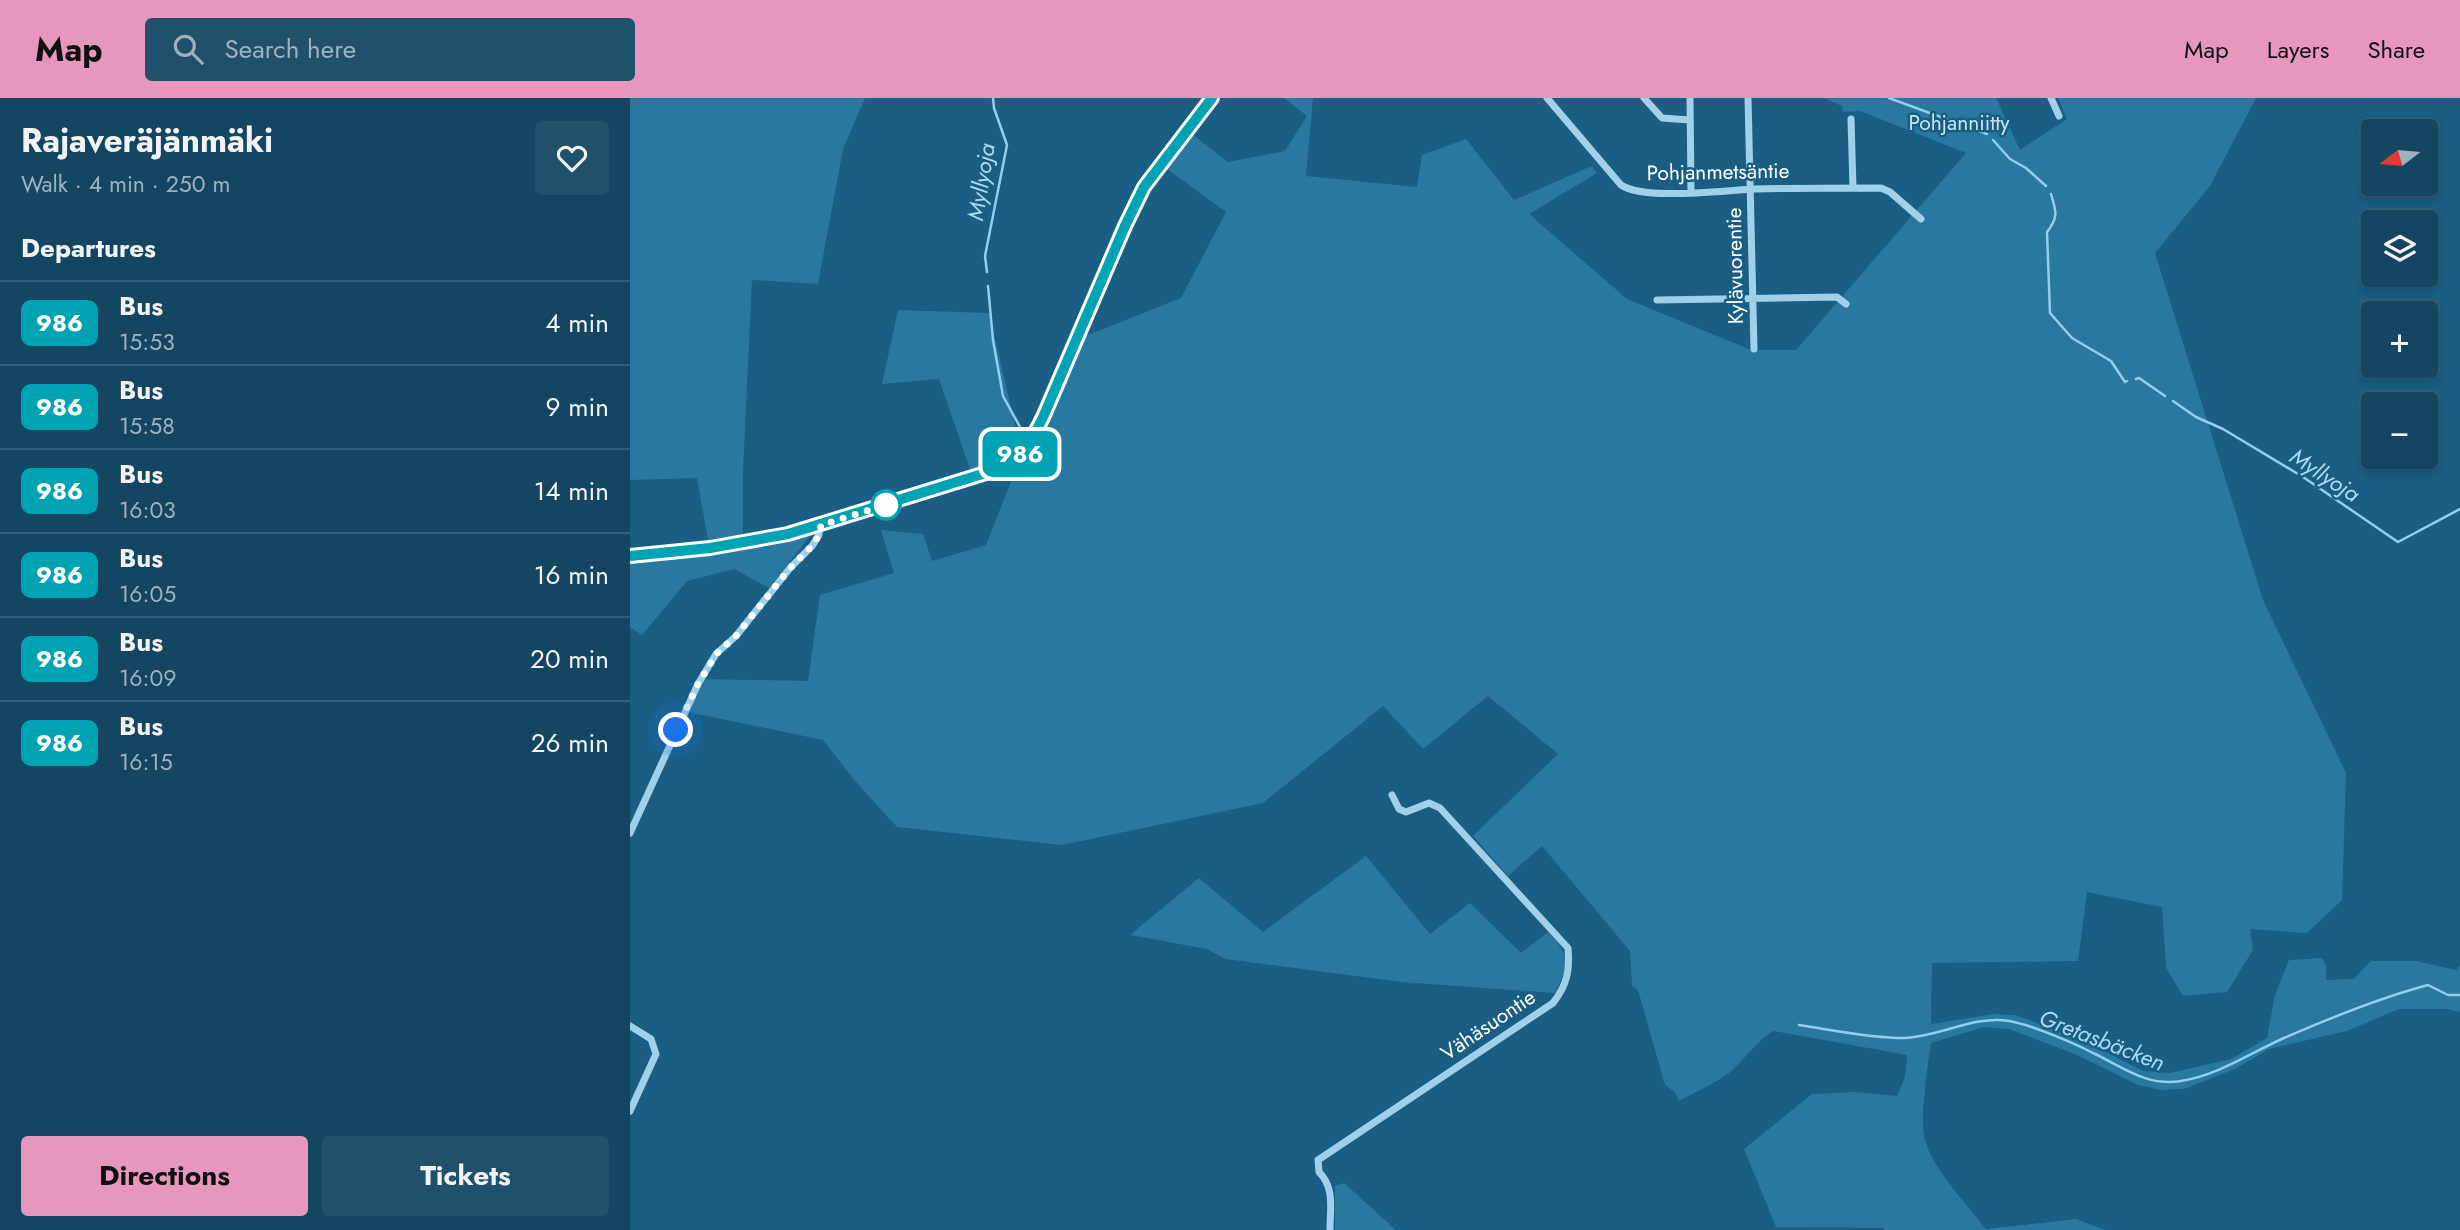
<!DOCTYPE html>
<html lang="en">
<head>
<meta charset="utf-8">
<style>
  body { margin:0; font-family:Jost,sans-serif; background:#21506b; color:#f1f3f6; height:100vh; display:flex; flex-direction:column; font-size:26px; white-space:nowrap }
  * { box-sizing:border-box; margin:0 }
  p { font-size:23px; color:#9db1be }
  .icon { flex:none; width:38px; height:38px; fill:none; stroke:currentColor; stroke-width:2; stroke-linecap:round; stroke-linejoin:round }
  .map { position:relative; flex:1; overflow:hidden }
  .panel { display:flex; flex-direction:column; background:#144662; width:630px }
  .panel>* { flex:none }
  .badge { padding:0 14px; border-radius:10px; font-size:24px; line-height:46px }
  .needle { width:46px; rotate:254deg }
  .buttons { position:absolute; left:1731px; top:21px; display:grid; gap:14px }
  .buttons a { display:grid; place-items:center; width:77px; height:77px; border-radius:7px; background:#144662; box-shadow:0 4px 10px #0003,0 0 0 2px #335e77; font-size:35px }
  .you { position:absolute; width:35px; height:35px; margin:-18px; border:5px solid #fff; border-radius:50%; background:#1a73e8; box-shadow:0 0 0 10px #1a73e833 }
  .map>.badge { position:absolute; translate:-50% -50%; box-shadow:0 0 0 4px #fff }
  h2 { padding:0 21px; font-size:26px; line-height:63px }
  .round { display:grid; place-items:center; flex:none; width:74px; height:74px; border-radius:7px; background:#21506b }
  .head { display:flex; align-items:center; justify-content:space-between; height:119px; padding:0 21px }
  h1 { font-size:33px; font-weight:700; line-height:52px }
  .primary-button { display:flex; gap:14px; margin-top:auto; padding:14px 21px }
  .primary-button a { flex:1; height:80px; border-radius:7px; background:#e797bd; color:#111; font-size:28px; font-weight:700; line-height:80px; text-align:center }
  .primary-button a+a { background:#21506b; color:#f1f3f6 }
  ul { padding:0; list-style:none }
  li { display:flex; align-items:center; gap:21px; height:84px; padding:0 21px; border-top:2px solid #335e77 }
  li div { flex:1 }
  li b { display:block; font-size:26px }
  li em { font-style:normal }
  li .badge { min-width:77px; font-weight:700; text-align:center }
  header { display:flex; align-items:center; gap:42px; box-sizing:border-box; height:98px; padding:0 35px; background:#e797bd; color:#111 }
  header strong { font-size:33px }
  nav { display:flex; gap:38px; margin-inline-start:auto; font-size:24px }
  .search { width:490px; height:63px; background:#21506b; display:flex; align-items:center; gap:18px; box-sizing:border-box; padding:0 24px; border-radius:7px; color:#9db1be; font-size:26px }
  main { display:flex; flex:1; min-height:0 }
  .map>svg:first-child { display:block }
  .green { fill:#2978a0 }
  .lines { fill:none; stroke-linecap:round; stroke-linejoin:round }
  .stream { stroke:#91cfed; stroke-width:2.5 }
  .street { stroke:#9fd1eb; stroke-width:7 }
  .secondary { stroke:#cbe8f8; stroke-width:10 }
  .line-casing { stroke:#fff; stroke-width:16 }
  .line { stroke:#00a3b4; stroke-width:10 }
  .walk { stroke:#fff; stroke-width:7; stroke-dasharray:0 12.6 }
  .stop-dot { fill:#fff; stroke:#00a3b4; stroke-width:3.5 }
  .labels { text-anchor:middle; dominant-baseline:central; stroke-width:5; stroke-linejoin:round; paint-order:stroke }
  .park-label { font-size:21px; fill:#c4e6f8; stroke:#1a5e83 }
  .street-label { font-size:21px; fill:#fff; stroke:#1a5e83 }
  .water-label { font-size:23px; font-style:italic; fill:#aadaf3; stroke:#1a5e83 }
</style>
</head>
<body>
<header>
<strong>Map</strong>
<div class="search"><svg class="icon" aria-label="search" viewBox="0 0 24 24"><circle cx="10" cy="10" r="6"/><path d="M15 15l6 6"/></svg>Search here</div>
<nav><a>Map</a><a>Layers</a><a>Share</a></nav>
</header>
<main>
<section class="panel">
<div class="head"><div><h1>Rajaveräjänmäki</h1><p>Walk · 4 min · 250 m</p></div><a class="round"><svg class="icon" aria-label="heart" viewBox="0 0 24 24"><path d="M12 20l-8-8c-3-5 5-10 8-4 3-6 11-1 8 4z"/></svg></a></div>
<h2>Departures</h2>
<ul>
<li><span class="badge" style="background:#00a3b4;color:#fff">986</span><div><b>Bus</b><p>15:53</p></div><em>4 min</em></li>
<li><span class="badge" style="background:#00a3b4;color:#fff">986</span><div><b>Bus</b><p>15:58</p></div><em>9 min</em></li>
<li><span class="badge" style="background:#00a3b4;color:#fff">986</span><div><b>Bus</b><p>16:03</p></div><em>14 min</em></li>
<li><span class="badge" style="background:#00a3b4;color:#fff">986</span><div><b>Bus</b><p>16:05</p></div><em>16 min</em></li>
<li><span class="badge" style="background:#00a3b4;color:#fff">986</span><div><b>Bus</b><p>16:09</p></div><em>20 min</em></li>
<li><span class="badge" style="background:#00a3b4;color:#fff">986</span><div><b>Bus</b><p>16:15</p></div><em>26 min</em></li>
</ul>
<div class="primary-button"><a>Directions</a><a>Tickets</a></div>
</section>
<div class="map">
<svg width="1830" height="1132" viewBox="0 0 1830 1132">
  <rect width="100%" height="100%" fill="#1a5e83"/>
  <path class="green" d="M0 0H235L213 51 188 186 122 182 113 372V441L79 447 67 380 0 382Z
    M654 0H683L676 78 787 89 792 57 836 41 884 102 964 67 962 69 967 75 899 116 997 201 1121 252H1166L1336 55 1230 13 1213 14 1212 8 1193 0H1366L1390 52 1437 21 1428 0H1626L1580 88 1525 155 1633 502 1716 675 1712 802 1677 835 1620 831 1623 852 1597 894 1553 898 1536 870 1532 809 1457 794 1448 863 1302 865 1301 926 1363 916 1385 917 1447 939 1513 973 1540 975 1601 961 1637 940 1645 897 1659 862 1692 860 1696 867V882L1724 881 1741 863H1786L1826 872 1830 868V914L1817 911H1769L1717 933 1639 951 1605 971 1554 991 1531 992 1508 987 1447 957 1379 931 1354 929 1301 945C1298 967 1289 1023 1295 1042 1304 1073 1337 1106 1356 1131L1446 1121 1475 1132H1254V1130L1146 1129 1114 1051 1182 996 1227 994 1267 998 1275 979 1277 957 1144 933C1133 937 1111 965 1099 975 1084 986 1065 994 1049 1003L1045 994 1035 987 1008 892 1002 888 1000 853 912 748 878 778 843 738 928 656 858 598 793 651 753 608 633 705 432 747 267 729 225 683 193 642 58 614 73 581 178 583 190 497 264 475 251 432 293 436 302 463 356 447 389 363 406 341 453 239 551 200 596 114 536 70 562 36 598 64 655 53 677 18Z
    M268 212 359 215 390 348 371 364 341 374 309 281 252 286Z
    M184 433 139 490 104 471 57 483 12 537 0 529V461C62 458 125 450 184 433Z
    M736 758 800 836 840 805 891 855 918 834C942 860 940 864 925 895L772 884 595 861 577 851 500 837 569 780 633 834Z
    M714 1085 766 1132H705V1088Z"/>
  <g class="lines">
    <path class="stream" d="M1259 0 1357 36
      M1363 42 1380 61 1396 70 1416 88
      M1421 96C1426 113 1429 119 1417 134L1420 215 1442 240 1481 263 1495 284 1497 283
      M357 174 355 158 377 47 364 10 363 0
      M358 188 363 242 373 298 390 329
      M1506 281 1509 280 1535 298
      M1543 303 1566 319 1593 331 1673 379 1768 444 1830 411
      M1169 927C1203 932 1240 940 1274 940 1309 939 1344 917 1379 923 1399 926 1444 945 1463 955 1493 969 1517 989 1551 983 1589 977 1620 955 1654 940 1700 920 1749 900 1798 887L1818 897H1830"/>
    <path class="street" d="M917 0 991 87C1015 103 1095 92 1126 91 1167 90 1209 90 1251 90L1260 94 1291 121
      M1014 0 1032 20 1060 22
      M1060 0 1061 94
      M1118 0 1124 251
      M1421 0 1429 18
      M1221 21 1223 90
      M1027 202 1207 199 1216 206
      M0 735 68 586 86 556 106 538 160 470 182 448 189 437 190 427
      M0 928 21 941 26 956 0 1013
      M700 1132C700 1110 705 1090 689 1074L688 1062 923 905C937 887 940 873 938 850L810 710 799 705 776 714 769 711 762 697"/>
    <path class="secondary" d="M0 458 80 450 158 436 359 374C388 361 401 345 414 318L495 128 514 89 582 0"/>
  </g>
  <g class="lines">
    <defs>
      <path id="line" d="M0 458 80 450 158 436 359 374C390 360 400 347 414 317L495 128 514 89 582 0"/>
    </defs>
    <use href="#line" class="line-casing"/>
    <use href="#line" class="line"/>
    <path class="walk" d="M46 632 68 586 86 556 106 538 160 470 182 448 189 437 191 427 256 407"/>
  </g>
  <circle class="stop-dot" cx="256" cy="407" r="14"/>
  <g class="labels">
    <g class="park-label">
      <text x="1329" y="25">Pohjanniitty</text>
    </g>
    <g class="street-label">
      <text transform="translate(1088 74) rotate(-1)">Pohjanmetsäntie</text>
      <text transform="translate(1105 168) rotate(-91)">Kylävuorentie</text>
      <text transform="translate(858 927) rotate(-34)">Vähäsuontie</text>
    </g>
    <g class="water-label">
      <text transform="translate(351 84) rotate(-81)">Myllyoja</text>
      <text transform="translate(1695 377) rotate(33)">Myllyoja</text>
      <text transform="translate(1472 942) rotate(21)">Gretasbäcken</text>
    </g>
  </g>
</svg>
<div class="buttons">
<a><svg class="needle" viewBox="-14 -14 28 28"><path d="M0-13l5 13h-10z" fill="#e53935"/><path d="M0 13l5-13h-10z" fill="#9db1be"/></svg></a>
<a><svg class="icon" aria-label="layers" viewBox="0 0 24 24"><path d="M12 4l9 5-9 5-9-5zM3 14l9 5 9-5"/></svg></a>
<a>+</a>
<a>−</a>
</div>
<div class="you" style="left:46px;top:632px"></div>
<b class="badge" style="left:390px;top:356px;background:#00a3b4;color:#fff">986</b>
</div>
</main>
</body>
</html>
